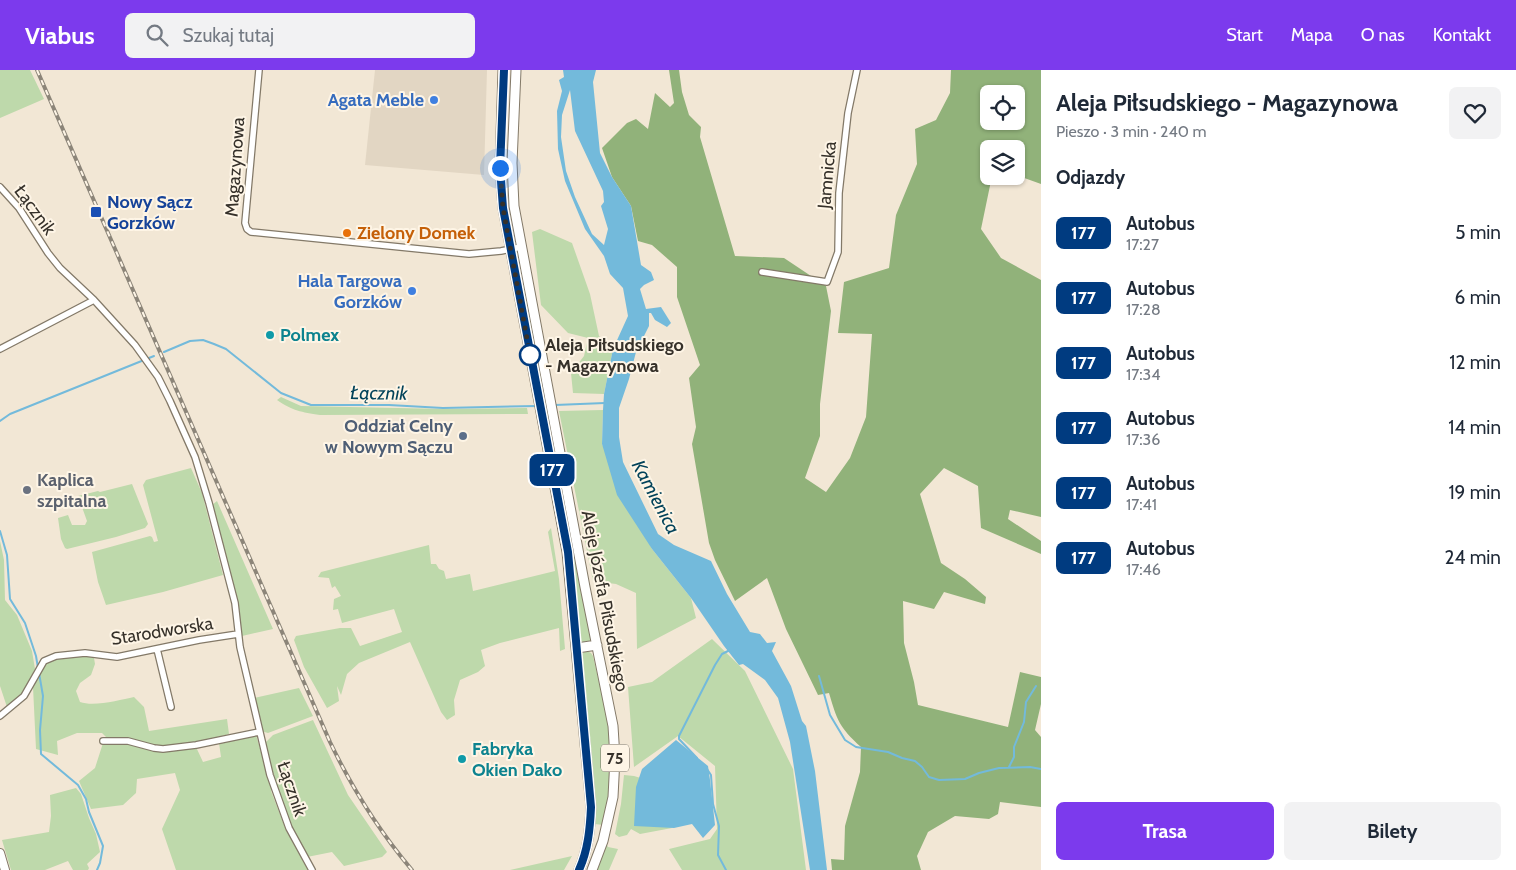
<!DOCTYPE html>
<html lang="pl">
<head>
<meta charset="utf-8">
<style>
  body { margin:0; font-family:Cabin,sans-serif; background:#f2f2f3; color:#1f2937; height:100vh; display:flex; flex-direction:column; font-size:19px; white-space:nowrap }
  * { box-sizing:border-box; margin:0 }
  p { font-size:16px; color:#747a83 }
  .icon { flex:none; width:28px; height:28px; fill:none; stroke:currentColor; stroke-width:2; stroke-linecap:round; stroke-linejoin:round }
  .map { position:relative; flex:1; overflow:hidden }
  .panel { display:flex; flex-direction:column; background:#fff; width:475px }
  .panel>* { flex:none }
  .badge { padding:0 10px; border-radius:8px; font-size:18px; line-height:32px }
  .fabs { position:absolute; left:980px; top:15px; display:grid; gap:10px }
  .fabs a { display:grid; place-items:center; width:45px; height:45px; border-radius:8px; background:#fff; box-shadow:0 1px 4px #0004; font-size:25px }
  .you { position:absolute; width:25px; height:25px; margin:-12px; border:4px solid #fff; border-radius:50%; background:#1a73e8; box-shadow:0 0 0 8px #1a73e833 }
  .map>.badge { position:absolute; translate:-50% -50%; box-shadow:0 0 0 2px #fff }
  h2 { padding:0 15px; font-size:19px; line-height:45px }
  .round { display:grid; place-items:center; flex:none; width:52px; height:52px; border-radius:8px; background:#f2f2f3 }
  .summary { display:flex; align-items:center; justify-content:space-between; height:85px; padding:0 15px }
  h1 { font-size:24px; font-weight:700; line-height:38px }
  .primary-button { display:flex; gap:10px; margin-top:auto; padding:10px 15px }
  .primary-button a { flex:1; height:58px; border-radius:8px; background:#7c3aed; color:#fff; font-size:20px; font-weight:700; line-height:58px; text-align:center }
  .primary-button a+a { background:#f2f2f3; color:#1f2937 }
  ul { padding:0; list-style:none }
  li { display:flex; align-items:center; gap:15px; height:65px; padding:0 15px }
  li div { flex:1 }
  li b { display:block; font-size:19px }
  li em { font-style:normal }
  li .badge { min-width:55px; font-weight:700; text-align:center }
  header { display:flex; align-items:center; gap:30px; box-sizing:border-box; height:70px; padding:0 25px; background:#7c3aed; color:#fff }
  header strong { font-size:24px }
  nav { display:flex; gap:28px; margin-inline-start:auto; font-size:18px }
  .search { width:350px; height:45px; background:#f2f2f3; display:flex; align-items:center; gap:12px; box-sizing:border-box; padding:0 18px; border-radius:8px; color:#747a83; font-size:19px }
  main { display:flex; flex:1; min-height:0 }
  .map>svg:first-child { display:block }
  .commercial { fill:#e2d6c3 }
  .green { fill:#bed9ab }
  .forest { fill:#91b27a; fill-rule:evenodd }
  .water { fill:#73badb; fill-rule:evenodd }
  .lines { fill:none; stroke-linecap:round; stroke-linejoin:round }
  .stream { stroke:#73badb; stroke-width:2 }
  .street-casing { stroke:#837968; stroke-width:8 }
  .secondary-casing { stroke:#837968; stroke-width:10 }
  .primary-casing { stroke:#837968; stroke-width:11 }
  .street { stroke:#fff; stroke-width:5.5 }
  .secondary { stroke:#fff; stroke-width:8 }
  .primary { stroke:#fff; stroke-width:9 }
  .rail-casing { stroke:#8c8579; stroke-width:4 }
  .rail { stroke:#fef5e6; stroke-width:2; stroke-dasharray:5.5; stroke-linecap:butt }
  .line-casing { stroke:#fff; stroke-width:11 }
  .line { stroke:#003b80; stroke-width:8 }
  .walk { stroke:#36312a; stroke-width:5; stroke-dasharray:0 9 }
  .shop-dot { fill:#3f7fe0; stroke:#fef5e6; stroke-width:2 }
  .transit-dot { fill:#1a4fb4; stroke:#fef5e6; stroke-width:2 }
  .food-dot { fill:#e8710a; stroke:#fef5e6; stroke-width:2 }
  .culture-dot { fill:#0f9aa8; stroke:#fef5e6; stroke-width:2 }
  .stop-dot { fill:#fff; stroke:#003b80; stroke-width:2.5 }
  .service-dot { fill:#5c6f8a; stroke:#fef5e6; stroke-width:2 }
  .worship-dot { fill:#6b7280; stroke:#fef5e6; stroke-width:2 }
  .labels { text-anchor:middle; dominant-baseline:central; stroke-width:4; stroke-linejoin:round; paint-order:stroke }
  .shield { fill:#fef5e6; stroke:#726c62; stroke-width:1 }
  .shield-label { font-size:16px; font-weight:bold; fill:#36312a }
  .shop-label { font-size:18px; font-weight:bold; fill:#366cbe; stroke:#fef5e6; text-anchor:end }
  .street-label { font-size:18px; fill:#36312a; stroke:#fef5e6 }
  .transit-label { font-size:18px; font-weight:bold; fill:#164399; stroke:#fef5e6; text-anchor:start }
  .food-label { font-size:18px; font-weight:bold; fill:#c56008; stroke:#fef5e6; text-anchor:start }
  .culture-label { font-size:18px; font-weight:bold; fill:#0d838f; stroke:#fef5e6; text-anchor:start }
  .stop-label { font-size:18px; font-weight:bold; fill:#36312a; stroke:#fef5e6; text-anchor:start }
  .service-label { font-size:18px; font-weight:bold; fill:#4e5e75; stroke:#fef5e6; text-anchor:end }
  .worship-label { font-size:18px; font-weight:bold; fill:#5b616d; stroke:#fef5e6; text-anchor:start }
  .water-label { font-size:19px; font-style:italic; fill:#03435a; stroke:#fef5e6 }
</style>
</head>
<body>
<header>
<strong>Viabus</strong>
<div class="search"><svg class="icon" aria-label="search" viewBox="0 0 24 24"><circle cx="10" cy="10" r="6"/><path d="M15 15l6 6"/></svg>Szukaj tutaj</div>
<nav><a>Start</a><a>Mapa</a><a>O nas</a><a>Kontakt</a></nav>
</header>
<main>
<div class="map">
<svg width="1041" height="800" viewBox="0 0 1041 800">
  <rect width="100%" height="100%" fill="#f2e7d5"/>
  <path class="commercial" d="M375 0H487L484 105 365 95Z"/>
  <path class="green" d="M0 0H30L44 29 0 48Z
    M540 159 572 173 590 224 599 266 613 279 604 324 573 323 571 303 584 286 588 268 568 263 541 235 532 162Z
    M523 214 525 216 557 388 554 391 521 215Z
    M281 327 301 336 445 339 527 338 528 344 320 345C301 342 293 341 277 330Z
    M603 340 602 374 652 479 691 528 696 548 637 579 636 523 616 514 593 511 559 341Z
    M191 398 202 423 223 505 163 522 106 535 98 512 92 482 150 466 152 467 154 472 158 471 143 415 146 410Z
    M556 404 560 406 592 567 591 570 587 573 580 571 579 568Z
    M132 414 148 454 145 458 116 467 67 479 65 478 61 469 58 448 68 445 72 455H85L87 451 78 426 98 421 100 422Z
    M217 431 273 559 242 566C238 521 222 479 212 435Z
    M551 458 559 509 565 579 560 581 559 558 500 573 481 580 485 596 478 602 460 610 454 630 455 645 447 650 441 642 410 572 359 593 347 604 341 625 337 616 339 631 327 638 304 597 294 570 296 566 340 558H351L360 576 402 562 394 539 342 553 338 539 333 540 334 529 341 526 335 516 332 518 329 508 318 507 321 502 429 475 431 494H436L439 499 444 501 446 509 470 504 473 521 555 501 548 462Z
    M0 471 4 490 5 530 17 545 32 581 35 599 21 625 7 637 0 616Z
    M712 569 745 601 793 699 806 800H682L669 779 710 769 717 759 715 696 678 666 634 697 628 617 652 612Z
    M587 581 591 583 593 586 607 646 611 679V711L604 755 594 754 581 590V584Z
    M80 585 94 588 95 594 91 605 80 613 76 621 80 632C94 637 120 630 134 627L144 637 149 661 227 649 229 664 205 671 161 677 134 670 106 667 102 663H77L57 671 58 685 36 679 33 617 46 592 57 588Z
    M299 618 313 646 268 663 261 661 254 628Z
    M313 650 348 725 387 782 382 787 344 796 332 782 307 787C292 760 281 732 273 702 269 692 266 682 266 672L273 665Z
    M256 665 272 719 271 721 286 760 308 800H176L162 759 180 720 175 703 137 709 136 723 123 735 91 739 79 711 95 698 103 673 136 675 148 680 160 682 196 677 203 692 221 687 219 673Z
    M624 705 634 706 644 709 654 733 672 758 640 764 631 759 627 765 619 767 615 764 621 734Z
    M76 718 81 724 89 748 96 764 100 782 87 794 89 798 88 800H73L68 791 45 800H11L2 770 49 762 51 746 50 725Z
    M606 773 608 777 618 779 609 800H594Z
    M572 786 564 800H510Z"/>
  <path class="forest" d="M669 0H679L682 22 689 45 701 57 700 67 735 186 784 188 826 216 831 241 820 334V366L805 408 826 422 850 388 866 347 872 264 838 263 844 212 889 198 896 145 917 94 915 59 936 50 950 23 951 0H1041V114L1016 105V79H989V106H992L981 159 1001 188 1041 210V447L1010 440 1008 449 1041 471V484L981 458 978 416 944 398 920 424 941 493 965 509 986 527 985 534 944 522 934 539 903 531 904 573 914 612 918 635 1008 657 1020 602 1041 607V634L1035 660 1041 667V737L1000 732 998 744 989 749 955 746 928 762 917 786 921 800H832L831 789 844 790 845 756 860 702 861 677C839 657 837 650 829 623L818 625 786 559 767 508 735 531 715 490 709 473 692 374 696 357 689 308 700 295 677 227V197L652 175 638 171 631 136 612 107 602 78 627 53 636 49 648 59 655 23 670 37 674 33ZM989 24H1016V51H989Z"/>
  <path class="water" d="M563 0H596L593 12 600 83 612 107 631 136 641 195 651 202 654 210 644 215 640 219 646 239 661 237 671 253 667 257 655 250 651 243H649V256L636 282 629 309 619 338V367L623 392 658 464 674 475 711 491 727 524 750 562 760 564 767 573 776 572 772 581 791 616 802 651 806 656 815 701 827 800H810L790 672 778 628 765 610 743 594 739 595 724 576 691 528 652 479 617 425 602 374 603 340 604 324 613 279 628 246 623 218 610 204 604 186 585 159 565 111 558 79 557 41 562 21 559 10 564 7ZM570 20 575 61 603 121 604 132 601 136 608 159 604 175 592 164 575 127 566 101 561 67 562 45Z
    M676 670 708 696 710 710 715 755 703 768 692 754 674 758 634 756 636 717 642 699Z"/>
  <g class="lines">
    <path class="stream" d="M164 282 190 271 203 270 214 274 226 279 281 323 311 335H389L443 338 537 336
      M555 335 605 333
      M0 351 10 344 154 286
      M0 461 7 485 10 529 25 553 36 586 38 598
      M39 603 43 626 40 660 41 684 78 715 86 729 89 742 103 776 100 793 97 800
      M819 606 830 645 845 670 856 677 888 682 902 688 915 691 922 697 929 707 939 710 965 709 979 703 999 698 1030 697 1041 699
      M697 688 679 669V666L715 595 722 584 730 580
      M1009 697 1014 687V677L1024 652 1026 632 1036 616
      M707 699 711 705 713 734 719 756 718 785 726 800"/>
    <defs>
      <path id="street" d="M259 0 245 153 247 159 251 162 469 184 501 181 521 177
        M0 117 19 138 48 183 60 198 94 230 135 275 158 307 170 331 195 387 209 433 235 533 240 577 270 705 289 758 312 800
        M762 202 827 212 838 182 839 123 848 43 857 0
        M0 279 94 230
        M157 579 171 637
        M0 646 24 626 44 591 56 586 85 583 117 587 199 570 238 564
        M103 671H128L154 678 163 679 196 675 259 662"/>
      <path id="secondary" d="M0 783 5 800"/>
      <path id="primary" d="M503 0 500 98 503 138 567 482 591 737C590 759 588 780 579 800
        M516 0 512 93 514 136 585 517 613 656 615 688 613 727 603 771 592 800
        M577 578 597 575"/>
    </defs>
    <use href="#street" class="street-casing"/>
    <use href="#secondary" class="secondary-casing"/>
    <use href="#primary" class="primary-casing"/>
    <use href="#street" class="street"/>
    <use href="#secondary" class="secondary"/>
    <use href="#primary" class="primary"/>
    <defs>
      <path id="rail" d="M37 0 330 672C352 718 379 761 412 800"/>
    </defs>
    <use href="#rail" class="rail-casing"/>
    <use href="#rail" class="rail"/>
  </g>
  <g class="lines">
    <defs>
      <path id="line" d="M504 0 500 98 503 138 568 482 591 737C590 759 588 780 579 800"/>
    </defs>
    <use href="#line" class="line-casing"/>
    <use href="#line" class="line"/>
    <path class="walk" d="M500 98 503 138 530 285"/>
  </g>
  <g class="shop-dot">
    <circle cx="434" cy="30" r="5"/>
    <circle cx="412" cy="221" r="5"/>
  </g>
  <rect class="transit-dot" x="90" y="136" width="12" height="12" rx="2.5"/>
  <circle class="food-dot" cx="347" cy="163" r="5"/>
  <g class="culture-dot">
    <circle cx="270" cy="265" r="5"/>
    <circle cx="462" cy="689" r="5"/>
  </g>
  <circle class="stop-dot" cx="530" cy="285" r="10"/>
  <circle class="service-dot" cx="463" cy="366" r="5"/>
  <circle class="worship-dot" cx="27" cy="420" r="5"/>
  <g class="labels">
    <rect class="shield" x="601" y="674.5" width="28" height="27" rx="4"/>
    <g class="shield-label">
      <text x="615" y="688">75</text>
    </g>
    <g class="shop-label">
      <text x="424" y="30">Agata Meble</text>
      <text x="402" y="211">Hala Targowa<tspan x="402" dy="21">Gorzków</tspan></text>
    </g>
    <g class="street-label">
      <text transform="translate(235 97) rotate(-86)">Magazynowa</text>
      <text transform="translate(827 105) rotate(-85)">Jamnicka</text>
      <text transform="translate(35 140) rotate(54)">Łącznik</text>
      <text transform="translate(605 531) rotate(79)">Aleje Józefa Piłsudskiego</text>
      <text transform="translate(162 561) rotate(-9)">Starodworska</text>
      <text transform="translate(292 719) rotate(71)">Łącznik</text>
    </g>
    <g class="transit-label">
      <text x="107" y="132">Nowy Sącz<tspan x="107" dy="21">Gorzków</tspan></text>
    </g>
    <g class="food-label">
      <text x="357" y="163">Zielony Domek</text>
    </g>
    <g class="culture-label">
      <text x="280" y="265">Polmex</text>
      <text x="472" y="679">Fabryka<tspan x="472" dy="21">Okien Dako</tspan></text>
    </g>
    <g class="stop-label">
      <text x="545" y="275">Aleja Piłsudskiego<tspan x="545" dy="21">- Magazynowa</tspan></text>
    </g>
    <g class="service-label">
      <text x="453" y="356">Oddział Celny<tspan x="453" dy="21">w Nowym Sączu</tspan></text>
    </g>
    <g class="worship-label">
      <text x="37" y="410">Kaplica<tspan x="37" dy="21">szpitalna</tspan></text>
    </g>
    <g class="water-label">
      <text transform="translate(379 323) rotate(1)">Łącznik</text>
      <text transform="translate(656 427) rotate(62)">Kamienica</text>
    </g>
  </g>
</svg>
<div class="fabs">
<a><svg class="icon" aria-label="locate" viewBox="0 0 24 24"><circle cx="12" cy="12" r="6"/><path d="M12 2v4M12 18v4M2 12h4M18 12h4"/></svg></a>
<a><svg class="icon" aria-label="layers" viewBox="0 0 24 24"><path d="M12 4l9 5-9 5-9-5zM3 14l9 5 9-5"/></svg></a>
</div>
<div class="you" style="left:500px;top:98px"></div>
<b class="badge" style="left:552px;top:400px;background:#003b80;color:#fff">177</b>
</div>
<section class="panel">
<div class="summary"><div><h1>Aleja Piłsudskiego - Magazynowa</h1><p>Pieszo · 3 min · 240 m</p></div><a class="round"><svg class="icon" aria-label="heart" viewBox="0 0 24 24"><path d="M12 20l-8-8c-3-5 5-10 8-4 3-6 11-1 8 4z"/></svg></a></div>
<h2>Odjazdy</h2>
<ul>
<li><span class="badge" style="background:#003b80;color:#fff">177</span><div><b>Autobus</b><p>17:27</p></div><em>5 min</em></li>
<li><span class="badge" style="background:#003b80;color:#fff">177</span><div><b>Autobus</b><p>17:28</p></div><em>6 min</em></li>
<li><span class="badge" style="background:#003b80;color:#fff">177</span><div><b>Autobus</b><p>17:34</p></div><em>12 min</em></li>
<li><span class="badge" style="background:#003b80;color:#fff">177</span><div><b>Autobus</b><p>17:36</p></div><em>14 min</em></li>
<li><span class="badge" style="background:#003b80;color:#fff">177</span><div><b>Autobus</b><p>17:41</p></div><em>19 min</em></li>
<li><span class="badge" style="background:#003b80;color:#fff">177</span><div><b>Autobus</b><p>17:46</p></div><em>24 min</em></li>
</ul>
<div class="primary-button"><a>Trasa</a><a>Bilety</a></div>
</section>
</main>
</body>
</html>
